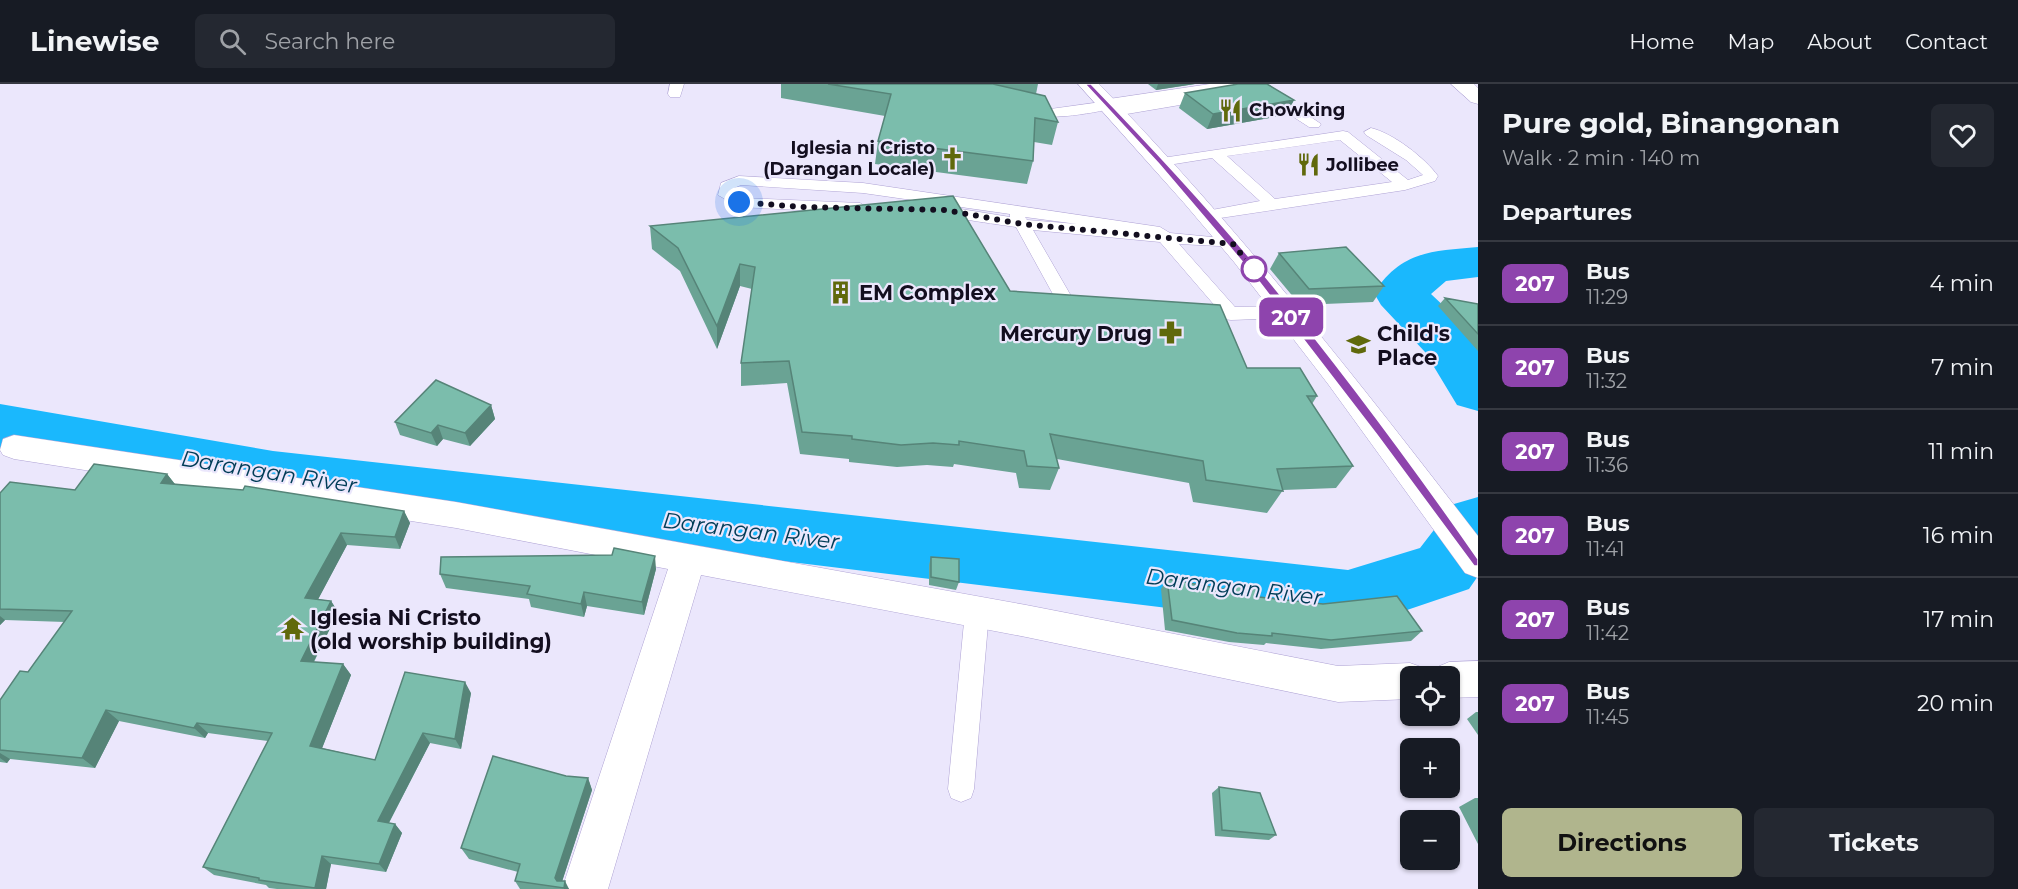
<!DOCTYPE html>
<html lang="en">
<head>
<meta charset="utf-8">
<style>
  body { margin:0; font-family:Montserrat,sans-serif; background:#242831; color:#f1f3f6; height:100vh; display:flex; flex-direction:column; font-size:22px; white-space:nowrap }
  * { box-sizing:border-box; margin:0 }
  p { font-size:20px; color:#9ea1a6 }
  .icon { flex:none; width:33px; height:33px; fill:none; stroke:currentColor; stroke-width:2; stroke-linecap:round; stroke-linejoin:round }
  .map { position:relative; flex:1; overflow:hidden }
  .details { display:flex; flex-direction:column; background:#171b24; width:540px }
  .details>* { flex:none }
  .badge { padding:0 12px; border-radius:9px; font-size:21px; line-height:39px }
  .controls { position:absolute; left:1400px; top:582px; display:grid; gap:12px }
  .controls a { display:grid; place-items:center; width:60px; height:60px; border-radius:9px; background:#171b24; box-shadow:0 2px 4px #0004; font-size:30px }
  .you { position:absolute; width:30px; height:30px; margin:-15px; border:4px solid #fff; border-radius:50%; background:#1a73e8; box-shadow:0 0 0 9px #1a73e833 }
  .map>.badge { position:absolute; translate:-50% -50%; box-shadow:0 0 0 3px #fff }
  h2 { padding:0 24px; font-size:22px; line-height:54px }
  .round { display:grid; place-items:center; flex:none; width:63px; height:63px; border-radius:9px; background:#242831 }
  .overview { display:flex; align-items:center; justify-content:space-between; height:102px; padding:0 24px }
  h1 { font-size:28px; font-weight:700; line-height:45px }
  .primary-button { display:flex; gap:12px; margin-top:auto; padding:12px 24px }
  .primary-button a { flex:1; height:69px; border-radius:9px; background:#b0b58d; color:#111; font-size:24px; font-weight:700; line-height:69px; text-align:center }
  .primary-button a+a { background:#242831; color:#f1f3f6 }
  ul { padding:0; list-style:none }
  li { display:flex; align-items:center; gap:18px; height:84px; padding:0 24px; border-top:2px solid #363941 }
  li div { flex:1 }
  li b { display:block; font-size:22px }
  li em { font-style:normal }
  li .badge { min-width:66px; font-weight:700; text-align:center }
  header { display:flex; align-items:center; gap:36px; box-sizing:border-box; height:84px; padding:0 30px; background:#171b24; border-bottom:2px solid #363941 }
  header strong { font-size:28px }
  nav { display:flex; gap:33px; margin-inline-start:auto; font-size:21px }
  .search { width:420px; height:54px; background:#242831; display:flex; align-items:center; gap:15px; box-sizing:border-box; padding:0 21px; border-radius:9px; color:#9ea1a6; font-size:22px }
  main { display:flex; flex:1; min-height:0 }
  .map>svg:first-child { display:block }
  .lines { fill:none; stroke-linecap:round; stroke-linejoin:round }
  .river { fill:#1ab8fd; fill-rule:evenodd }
  .service-casing { stroke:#aea2d4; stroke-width:1 }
  .minor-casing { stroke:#aea2d4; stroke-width:1 }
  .primary-casing { stroke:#aea2d4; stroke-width:1 }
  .service { fill:#fff; fill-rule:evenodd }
  .minor { fill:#fff; fill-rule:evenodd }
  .primary { fill:#fff; fill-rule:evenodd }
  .wall { fill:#6aa394 }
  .shaded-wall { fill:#568478 }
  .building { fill:#7bbdac; stroke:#568478; stroke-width:1.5 }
  .line { fill:#8e44ad; stroke:#fff; stroke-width:1.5 }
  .walk { stroke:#130e1f; stroke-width:6; stroke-dasharray:0 10.8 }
  .stop-dot { fill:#fff; stroke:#8e44ad; stroke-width:3 }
  .labels { text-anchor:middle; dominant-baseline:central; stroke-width:4.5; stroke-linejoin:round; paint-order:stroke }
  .far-poi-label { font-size:18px; font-weight:bold; fill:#130e1f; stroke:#ebe7fc; text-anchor:start }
  .poi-label { font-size:21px; font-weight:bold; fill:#130e1f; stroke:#ebe7fc; text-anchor:start }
  .water-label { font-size:22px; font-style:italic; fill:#003c57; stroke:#ebe7fc }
</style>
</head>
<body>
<header>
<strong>Linewise</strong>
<div class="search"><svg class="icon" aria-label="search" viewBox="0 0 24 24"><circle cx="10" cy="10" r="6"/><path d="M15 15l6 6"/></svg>Search here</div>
<nav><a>Home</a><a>Map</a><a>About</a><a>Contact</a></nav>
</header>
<main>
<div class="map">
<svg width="1478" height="805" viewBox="0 0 1478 805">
  <rect width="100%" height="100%" fill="#ebe7fc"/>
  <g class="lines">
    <path class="river" d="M1478 163V193L1446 197 1431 210 1466 243 1478 261V327L1457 321 1425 268 1381 221 1374 209C1401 167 1432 167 1478 163Z
      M0 320 273 367 1348 486 1420 464 1454 420 1478 413V492L1469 505 1348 546 273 415 0 364Z"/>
    <defs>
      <path id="service" d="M670 0H684L680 13H670L668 10Z
        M1266 5 1271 6 1321 40 1319 43H1309L1261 12 1259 9 1261 6Z
        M1210 8 1217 12 1215 15 1115 32 1108 28 1115 24Z
        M1109 17 1116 21 1114 24C1095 29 1034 40 1020 26L1027 22 1050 25Z
        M1371 44C1393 49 1425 74 1438 92L1435 97 1405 106 1207 136 1201 134 1199 131 1201 128 1260 117 1212 74 1162 82 1155 78 1162 74 1343 47 1348 48 1408 96 1423 91 1406 76 1366 51 1364 48ZM1340 56 1392 98 1275 115 1227 72Z
        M739 92 863 99 1160 143 1170 149 1233 155 1239 157 1241 160 1239 163 1179 160 1235 223 1288 222 1294 224 1297 228 1294 232 1288 234 1231 236 1210 233 1207 229 1210 225 1216 223 1160 158 1033 146 1074 217 1089 219 1092 223 1089 227C1080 229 1072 229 1063 227L1060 223 1016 143C1002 141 933 132 928 126L936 121 1010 133V130L863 109 741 101 734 104V109L742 114 860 119 868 124 860 129 739 123 718 111 721 99ZM1025 133 1077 140 1027 136Z
        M977 518 985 521 989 528 974 705 971 714 961 718 951 714 948 705 965 528 969 521Z"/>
      <path id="minor" d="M1210 0H1262L1259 4 1252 6 1109 27 1102 25 1098 21 1102 17 1109 15Z
        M1451 0H1474L1478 4V20L1471 18Z
        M14 351 456 418 1026 521 1338 582 1410 579 1424 584 1427 592H1410V615L1338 618 1026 553 701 491 608 805H562L668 485 456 444 14 375 3 371 0 366 3 355Z
        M1478 577V613L1449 614V592H1431L1435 584 1449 578Z"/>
      <path id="primary" d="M1078 0H1099C1237 142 1358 296 1478 452V494L1465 489 1328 300 1234 178 1184 119Z"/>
    </defs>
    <use href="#service" class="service-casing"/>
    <use href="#minor" class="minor-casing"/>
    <use href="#primary" class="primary-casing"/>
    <use href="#service" class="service"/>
    <use href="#minor" class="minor"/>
    <use href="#primary" class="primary"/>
  </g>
  <path class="wall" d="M781 0H1038L1036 10 1058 38 1052 61 1034 58 1033 77 1027 100 875 80 878 57 885 32 781 14Z
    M1148 0H1195L1156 6Z
    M1185 9 1294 16 1286 31 1207 45 1179 24Z
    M650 142 1010 207 1247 284 1317 312 1312 320 1353 382 1336 404 1283 406 1267 429 1193 418 1189 399 1057 375 1059 384 1050 406 1019 404 1016 389 954 380 953 383 927 381 897 383 849 378V375L800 370 787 299 741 302V279L752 205 740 202 717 265 680 187 652 165Z
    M1279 169 1384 202 1373 218 1300 221 1270 185Z
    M1445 214 1478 220V267L1438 222Z
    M491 321 495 335 470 362 443 355 437 362 400 351 395 338Z
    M167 390 175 400 404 427 410 439 400 465 347 461 318 515 331 517 338 528 314 578 343 580 351 591 322 664 375 676 471 609 461 665 430 659 389 739 395 740 402 749 386 788 331 780 326 805H277L269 804 266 801 214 791 203 783 268 657 208 649 205 654 119 637 95 684 10 675 7 679 0 678V616L28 588 65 538 5 536 0 541V409L75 406Z
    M931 473 959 498 956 506 929 501V481Z
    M656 485 644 531 587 522 584 533 531 523 529 515 446 504 440 490Z
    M1167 495 1223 505 1227 501 1259 513 1422 547 1411 557 1321 565 1266 559 1264 561 1229 558 1165 546 1161 505Z
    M1476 628H1478V651L1467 635Z
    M566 692 588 694 592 706 562 797 569 805H520L515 797 518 788 469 775 461 764Z
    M1219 703 1276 751 1269 756 1215 752 1212 709Z
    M1475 714H1478V760L1459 723Z"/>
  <path class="shaded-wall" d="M1158 0H1195L1156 6Z
    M1294 16 1286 31 1207 45 1213 30Z
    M740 180V202L717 265V242Z
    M491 321 495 335 470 362 465 349Z
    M438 341 443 355 437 362 431 349Z
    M167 390 177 403 161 399Z
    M404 427 410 439 400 465 395 453Z
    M341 449 347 461 313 525 305 514Z
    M655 472 656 485 644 531 642 518Z
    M584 508 587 522 584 533 581 520Z
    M331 517 338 528 309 587 301 577Z
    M0 532 5 536 0 541Z
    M343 580 351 591 319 672 310 662Z
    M465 598 471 609 461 665 455 655Z
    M106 626 119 637 95 684 82 674Z
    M197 639 208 649 205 654 194 644Z
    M423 649 430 659 385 746 378 737Z
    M0 669 10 675 7 679 0 674Z
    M588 694 592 706 560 804 555 794Z
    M395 740 402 749 386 788 379 780Z
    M322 772 331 780 326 805H316L315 804Z
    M565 797 569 805H564V804Z"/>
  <path class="building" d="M828 0H993L1045 12 1058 38 1035 34 1033 77 878 57 891 10Z
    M1238 0H1267L1294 16 1213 30 1185 9Z
    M953 112 1010 207 1220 221 1247 284H1300L1317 312H1307L1353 382 1277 385 1283 407 1206 396 1203 377 1050 350 1059 384 1027 382 1024 367 959 357V361L933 359 901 361 852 355V352L802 348 789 277 741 279 755 183 740 180 717 242 678 164 650 142Z
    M1346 163 1384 202 1309 205 1279 169Z
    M1445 214 1478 220V250Z
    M436 296 491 321 465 349 438 341 431 349 395 338Z
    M94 380 167 390 161 399 243 406 245 402 404 427 395 453 341 449 305 514 331 517 301 577 343 580 310 662 375 676 405 588 465 598 455 655 423 649 378 737 395 740 379 780 322 772 315 804 259 796V794L203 783 272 649 197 639 194 644 106 626 82 674 0 666V616L20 587 28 588 72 527 0 525V409L10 398 75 406Z
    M614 464 655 472 642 518 584 508 581 520 527 510 530 502 440 490 441 473 612 471Z
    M931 473 959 475V498L931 493Z
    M1167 495 1228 506 1227 501 1256 503 1259 513 1323 520 1397 512 1422 547 1331 556 1272 549V552L1237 549 1172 536Z
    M493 672 566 692 588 694 555 794 557 797H565L564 804 515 797 520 780 461 764Z
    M1219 703 1260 709 1276 751 1222 746Z"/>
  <path class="line" d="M1085 0H1091C1150 61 1209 124 1264 191 1340 283 1411 379 1478 475V482H1474L1377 351 1257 195 1159 80Z"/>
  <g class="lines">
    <path class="walk" d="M739 118 801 123 945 126 1022 140 1233 160 1260 193 1254 185"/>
  </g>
  <defs>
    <symbol id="restaurant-bare" viewBox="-9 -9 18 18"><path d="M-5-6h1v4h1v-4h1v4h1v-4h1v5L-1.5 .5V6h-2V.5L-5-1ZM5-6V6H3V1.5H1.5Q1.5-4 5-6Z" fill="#60690c" stroke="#ebe7fc" stroke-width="2.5" paint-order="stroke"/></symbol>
    <symbol id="church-bare" viewBox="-9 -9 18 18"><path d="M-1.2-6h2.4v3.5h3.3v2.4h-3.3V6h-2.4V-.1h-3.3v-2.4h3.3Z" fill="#60690c" stroke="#ebe7fc" stroke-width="2.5" paint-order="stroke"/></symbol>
    <symbol id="building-bare" viewBox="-9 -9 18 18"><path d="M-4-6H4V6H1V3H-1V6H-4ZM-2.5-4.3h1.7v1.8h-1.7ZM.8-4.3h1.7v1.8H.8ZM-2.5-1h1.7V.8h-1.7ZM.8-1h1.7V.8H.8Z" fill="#60690c" stroke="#ebe7fc" stroke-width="2.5" paint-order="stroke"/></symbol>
    <symbol id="pharmacy-bare" viewBox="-9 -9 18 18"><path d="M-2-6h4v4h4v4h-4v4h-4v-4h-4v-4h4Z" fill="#60690c" stroke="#ebe7fc" stroke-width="2.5" paint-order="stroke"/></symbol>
    <symbol id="school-bare" viewBox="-9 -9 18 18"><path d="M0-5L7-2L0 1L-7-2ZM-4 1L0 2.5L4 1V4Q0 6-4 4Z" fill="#60690c" stroke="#ebe7fc" stroke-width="2.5" paint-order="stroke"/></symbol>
    <symbol id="temple-bare" viewBox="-9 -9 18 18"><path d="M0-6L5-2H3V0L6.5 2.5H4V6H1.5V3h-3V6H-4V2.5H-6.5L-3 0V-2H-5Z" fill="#60690c" stroke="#ebe7fc" stroke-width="2.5" paint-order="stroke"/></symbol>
  </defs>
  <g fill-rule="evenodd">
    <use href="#restaurant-bare" x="1214" y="10" width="33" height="33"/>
    <use href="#church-bare" x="936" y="58" width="33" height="33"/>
    <use href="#restaurant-bare" x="1292" y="64" width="33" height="33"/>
    <use href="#building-bare" x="824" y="192" width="33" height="33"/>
    <use href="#pharmacy-bare" x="1154" y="232" width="33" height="33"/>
    <use href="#school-bare" x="1342" y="244" width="33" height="33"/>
    <use href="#temple-bare" x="276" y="528" width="33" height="33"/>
  </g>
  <circle class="stop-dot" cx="1254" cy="185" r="12"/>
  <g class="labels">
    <g class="far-poi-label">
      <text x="1249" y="26">Chowking</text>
      <text x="935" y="64" text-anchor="end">Iglesia ni Cristo<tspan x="935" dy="21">(Darangan Locale)</tspan></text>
      <text x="1326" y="81">Jollibee</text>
    </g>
    <g class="poi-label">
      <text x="859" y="208">EM Complex</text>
      <text x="1152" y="249" text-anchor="end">Mercury Drug</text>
      <text x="1377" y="249">Child's<tspan x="1377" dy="24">Place</tspan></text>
      <text x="310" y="533">Iglesia Ni Cristo<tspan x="310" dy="24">(old worship building)</tspan></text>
    </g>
    <g class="water-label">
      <text transform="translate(269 388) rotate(9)">Darangan River</text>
      <text transform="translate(751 447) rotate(7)">Darangan River</text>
      <text transform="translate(1234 503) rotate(7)">Darangan River</text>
    </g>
  </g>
</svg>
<div class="controls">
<a><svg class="icon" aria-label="locate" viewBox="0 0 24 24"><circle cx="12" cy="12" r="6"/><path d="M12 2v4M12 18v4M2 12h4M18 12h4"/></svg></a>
<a>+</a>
<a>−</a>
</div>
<div class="you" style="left:739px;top:118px"></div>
<b class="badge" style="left:1291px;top:233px;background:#8e44ad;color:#fff">207</b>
</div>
<section class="details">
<div class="overview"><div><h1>Pure gold, Binangonan</h1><p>Walk · 2 min · 140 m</p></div><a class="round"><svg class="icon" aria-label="heart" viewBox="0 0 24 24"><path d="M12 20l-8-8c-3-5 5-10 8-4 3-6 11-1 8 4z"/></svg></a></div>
<h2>Departures</h2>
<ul>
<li><span class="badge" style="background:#8e44ad;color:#fff">207</span><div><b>Bus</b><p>11:29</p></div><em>4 min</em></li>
<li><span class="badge" style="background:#8e44ad;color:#fff">207</span><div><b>Bus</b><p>11:32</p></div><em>7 min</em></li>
<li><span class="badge" style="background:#8e44ad;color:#fff">207</span><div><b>Bus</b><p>11:36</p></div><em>11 min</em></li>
<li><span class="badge" style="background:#8e44ad;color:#fff">207</span><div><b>Bus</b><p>11:41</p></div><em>16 min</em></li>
<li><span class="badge" style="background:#8e44ad;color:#fff">207</span><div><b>Bus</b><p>11:42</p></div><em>17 min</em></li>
<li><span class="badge" style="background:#8e44ad;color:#fff">207</span><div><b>Bus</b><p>11:45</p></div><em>20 min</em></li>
</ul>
<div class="primary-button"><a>Directions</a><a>Tickets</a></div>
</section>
</main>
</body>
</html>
